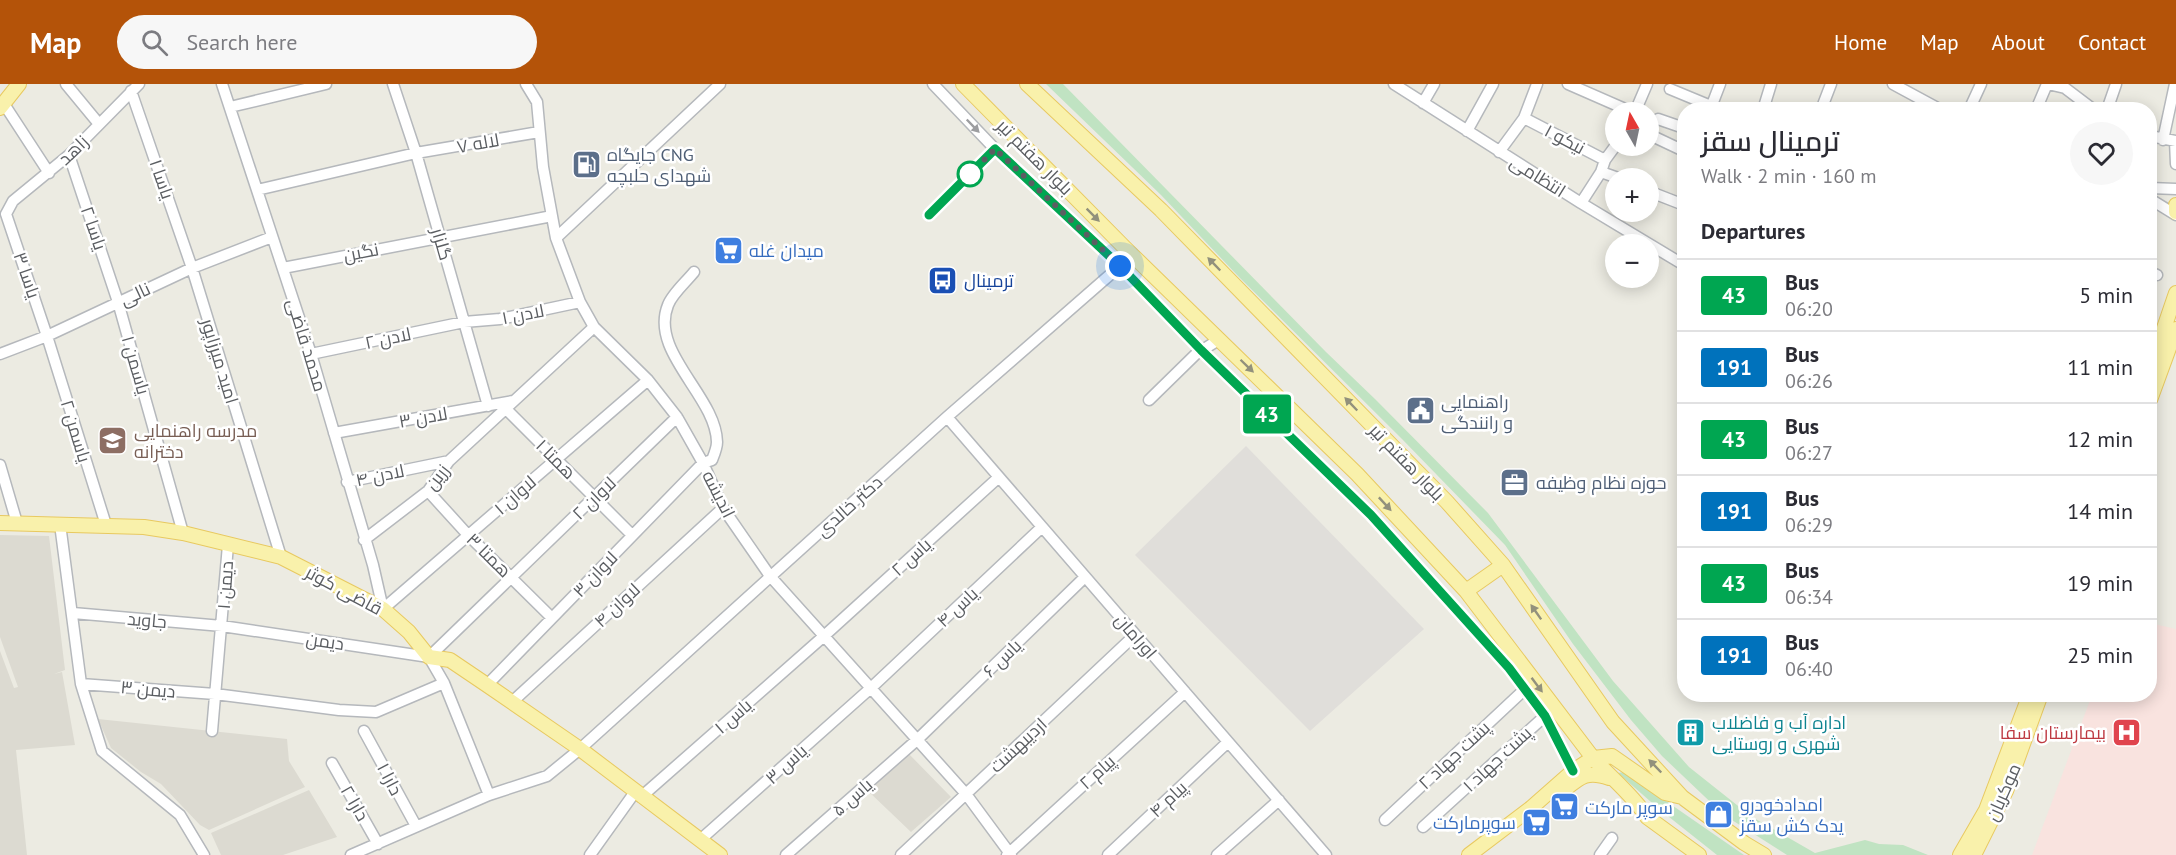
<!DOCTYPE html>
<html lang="en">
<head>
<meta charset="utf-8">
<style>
  body { margin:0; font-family:"PT Sans",Cairo,sans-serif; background:#f7f7f7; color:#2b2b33; height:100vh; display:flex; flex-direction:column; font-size:22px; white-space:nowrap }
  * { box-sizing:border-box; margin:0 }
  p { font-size:20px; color:#7c7c81 }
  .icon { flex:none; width:33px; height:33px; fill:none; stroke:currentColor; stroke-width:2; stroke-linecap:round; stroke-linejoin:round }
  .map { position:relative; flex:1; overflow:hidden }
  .side { position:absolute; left:1677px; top:18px; width:480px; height:600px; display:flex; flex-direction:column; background:#fff; border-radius:24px; box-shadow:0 3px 15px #0003 }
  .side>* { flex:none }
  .badge { padding:0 12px; border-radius:4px; font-size:21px; line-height:39px }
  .needle { width:39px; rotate:351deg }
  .tools { position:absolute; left:1605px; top:18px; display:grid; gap:12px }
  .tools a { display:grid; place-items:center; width:54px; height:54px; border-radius:50%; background:#fff; box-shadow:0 3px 15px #0003; font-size:30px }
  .you { position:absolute; width:30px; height:30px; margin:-15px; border:4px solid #fff; border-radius:50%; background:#1a73e8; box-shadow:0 0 0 9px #1a73e833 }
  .map>.badge { position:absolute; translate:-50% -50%; box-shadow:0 0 0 3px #fff }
  h2 { padding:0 24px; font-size:22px; line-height:54px }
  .round { display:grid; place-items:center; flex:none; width:63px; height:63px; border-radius:32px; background:#f7f7f7 }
  .overview { display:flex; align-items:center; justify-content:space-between; height:102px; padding:0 24px }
  h1 { font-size:28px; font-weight:600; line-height:45px }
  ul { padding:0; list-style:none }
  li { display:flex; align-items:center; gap:18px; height:72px; padding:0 24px; border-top:2px solid #e1e1e2 }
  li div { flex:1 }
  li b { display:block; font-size:22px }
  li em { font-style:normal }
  li .badge { min-width:66px; font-weight:700; text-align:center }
  header { display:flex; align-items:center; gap:36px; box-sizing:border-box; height:84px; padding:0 30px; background:#b45309; color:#fff }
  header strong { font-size:28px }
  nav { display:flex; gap:33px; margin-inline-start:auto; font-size:21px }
  .search { width:420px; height:54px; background:#f7f7f7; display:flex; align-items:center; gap:15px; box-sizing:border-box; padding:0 21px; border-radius:33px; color:#7c7c81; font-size:22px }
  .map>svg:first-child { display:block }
  .industrial { fill:#e0deda }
  .education { fill:#dcdad1 }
  .medical { fill:#f9e3df }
  .green { fill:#c0e3c2 }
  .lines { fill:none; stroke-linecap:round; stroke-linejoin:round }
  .minor-casing { stroke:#b5b8bc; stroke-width:13 }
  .major-casing { stroke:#e8c960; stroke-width:16 }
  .minor { stroke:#fff; stroke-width:10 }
  .major { stroke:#f9f1ab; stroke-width:14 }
  .oneway { fill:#9d9ea1 }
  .oneway2 { fill:#92917c }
  .line-casing { stroke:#fff; stroke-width:14 }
  .line { stroke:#00a651; stroke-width:9 }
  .walk { stroke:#5b5e62; stroke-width:6; stroke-dasharray:0 10.8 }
  .stop-dot { fill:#fff; stroke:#00a651; stroke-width:3 }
  .labels { text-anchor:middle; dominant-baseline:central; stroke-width:5; stroke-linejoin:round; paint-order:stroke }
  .street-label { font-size:18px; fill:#5b5e62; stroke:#fff }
  .service-label { font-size:18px; fill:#4e5e75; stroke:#fff; text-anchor:start }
  .shop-label { font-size:18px; fill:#366cbe; stroke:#fff; text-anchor:start }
  .transit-label { font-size:18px; fill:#164399; stroke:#fff; text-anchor:start }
  .education-label { font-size:18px; fill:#785e54; stroke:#fff; text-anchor:start }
  .culture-label { font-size:18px; fill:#0d838f; stroke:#fff; text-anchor:start }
  .health-label { font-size:18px; fill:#be3a42; stroke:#fff; text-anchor:end }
</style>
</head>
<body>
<header>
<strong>Map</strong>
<div class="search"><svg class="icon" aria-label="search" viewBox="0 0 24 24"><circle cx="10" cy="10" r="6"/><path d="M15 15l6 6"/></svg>Search here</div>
<nav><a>Home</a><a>Map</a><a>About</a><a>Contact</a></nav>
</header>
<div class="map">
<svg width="2176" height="771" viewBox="0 0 2176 771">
  <rect width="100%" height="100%" fill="#ecebe2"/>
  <path class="industrial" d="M1246 362 1424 545 1310 647 1135 471Z"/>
  <path class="education" d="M0 451 49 452 65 586 54 590 62 588 75 661 16 666 27 771H0V567L14 604 18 603 0 553Z
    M98 635 287 655 289 677 305 703 209 746 200 741 161 700 141 688 111 664Z
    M909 670 951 713 911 748 867 706Z
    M309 706 337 753 283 771H221L211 749Z"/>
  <path class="medical" d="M2150 539 2176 545V771H2032L2092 611 2150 610Z"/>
  <path class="green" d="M1046 0H1063L1326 268 1375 315 1488 429 1613 597 1689 683 1752 733 1815 769 1865 756 1879 760 1903 761 1928 771H1787L1724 731 1662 672 1631 636 1573 560 1505 461 1402 355 1239 193 1161 111Z
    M1624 688 1744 771H1717L1659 725 1618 689Z"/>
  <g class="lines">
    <defs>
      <path id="minor" d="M66 0 99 40
        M222 0 311 270 373 481 383 525 648 296
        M393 0 416 69 488 322
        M526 0 537 18 543 83 556 154 580 218 594 243 648 296 677 333 703 379 723 424 770 492 966 710 1011 771
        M933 0 995 65 1120 182 1201 266 1371 431 1509 584 1545 632 1573 687
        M1394 0 1581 119 1684 181
        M1568 0 1632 28
        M1893 0 1941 26
        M2048 0 2065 4 2094 26
        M1670 5 1711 22
        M131 7 192 184 281 473
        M1423 19 1434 0
        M4 20 49 89
        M230 23 326 0
        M1710 26 1720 0
        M1763 26 1771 0
        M1821 26 1831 0
        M1969 26 1981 0
        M2036 26 2047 0
        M2107 26 2116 0
        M1635 28 1647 0
        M1524 34 1605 76
        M1658 35 1684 44
        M1467 47 1493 0
        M1648 50 1684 67
        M2150 52 2176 57
        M2163 56 2175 0
        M2175 57 2176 80
        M1499 68 1524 34 1537 0
        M69 71 118 218 183 449
        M1601 88 1618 94
        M2150 104 2176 105
        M257 106 416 69 539 48
        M1648 107 1684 121
        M2150 115 2176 131
        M1581 119 1601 88 1605 76 1616 61
        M6 130 47 252 106 441
        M6 130 13 117 69 71 139 0
        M929 131 995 65
        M556 154 720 0
        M283 184 552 132
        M2150 188 2157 191
        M0 270 47 252 192 184 272 153
        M311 270 464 238 500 235 580 218
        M1149 316 1196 270 1220 255
        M505 324 632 451
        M947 333 1326 771
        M334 349 513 317
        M0 381 17 439
        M347 398 449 377
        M428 407 468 451 552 534
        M60 440 81 600 102 667 180 731 204 771
        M364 456 428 407 449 377 594 243
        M73 529 222 542 429 573
        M429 573 677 333
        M429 573 444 599 489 711
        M81 600 215 610 339 626 376 628 444 599
        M487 601 703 379 712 376C714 371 717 364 717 358 716 312 649 268 668 221 672 210 686 198 694 188
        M512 618 723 424
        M212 647 228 461
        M364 647 416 742
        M332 679 378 760
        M641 713 824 552 999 393
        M1385 736 1524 606
        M1423 743 1545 632
        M700 756 872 603 1042 443
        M351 771 489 711 547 692 580 665 947 333 1120 182
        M590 771 635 708
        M786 771 918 655 1085 493
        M901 771 1135 551
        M1007 771 1185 608
        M1108 771 1228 658
        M1217 771 1279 716
        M1600 771 1612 754"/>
      <path id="major" d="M963 0 1124 163 1357 390 1466 507 1593 674C1610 693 1633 711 1647 733L1699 771
        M1027 0 1161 126 1447 418 1503 481 1613 638 1682 713 1744 759 1764 771
        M0 24 19 0
        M2176 121V128
        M2150 285 2176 209
        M2150 316 2176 245
        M0 439 144 443 183 449 281 473 383 525 409 548 429 573 450 576 487 601 580 665 720 771
        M1466 507 1503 481
        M1563 707C1580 693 1587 686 1609 694
        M1469 771 1531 724 1573 687 1593 674 1612 672 1665 709 1682 713
        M1960 771 1986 726 2030 610
        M1974 771 2006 707 2041 610"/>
    </defs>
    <use href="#minor" class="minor-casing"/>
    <use href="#major" class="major-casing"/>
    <use href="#minor" class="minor"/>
    <use href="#major" class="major"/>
  </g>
  <defs><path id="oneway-solid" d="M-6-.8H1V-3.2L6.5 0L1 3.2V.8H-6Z" transform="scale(1.5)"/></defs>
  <use class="oneway" href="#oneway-solid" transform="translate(973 42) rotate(46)"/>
  <g class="oneway2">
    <use href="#oneway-solid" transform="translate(1093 131) rotate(45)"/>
    <use href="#oneway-solid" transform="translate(1214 180) rotate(-134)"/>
    <use href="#oneway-solid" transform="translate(1247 282) rotate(44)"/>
    <use href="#oneway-solid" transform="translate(1351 320) rotate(-134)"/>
    <use href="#oneway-solid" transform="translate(1385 420) rotate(47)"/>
    <use href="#oneway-solid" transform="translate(1536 528) rotate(-125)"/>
    <use href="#oneway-solid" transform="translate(1537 601) rotate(53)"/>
    <use href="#oneway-solid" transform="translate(1655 682) rotate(-134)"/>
  </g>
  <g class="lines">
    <defs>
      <path id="line" d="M929 131 995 65 1120 182 1201 266 1371 431 1509 584 1545 632 1573 687"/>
    </defs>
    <use href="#line" class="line-casing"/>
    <use href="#line" class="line"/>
    <path class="walk" d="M970 90 962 98 995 65 1120 182"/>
  </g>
  <defs>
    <symbol id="fuel-square" viewBox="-11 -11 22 22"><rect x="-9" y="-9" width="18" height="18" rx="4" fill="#5c6f8a" stroke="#fff"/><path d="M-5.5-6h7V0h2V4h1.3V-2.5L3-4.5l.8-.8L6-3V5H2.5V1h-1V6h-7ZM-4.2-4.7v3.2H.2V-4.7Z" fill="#fff"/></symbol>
    <symbol id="supermarket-square" viewBox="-11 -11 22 22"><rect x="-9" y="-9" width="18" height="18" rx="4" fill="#3f7fe0" stroke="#fff"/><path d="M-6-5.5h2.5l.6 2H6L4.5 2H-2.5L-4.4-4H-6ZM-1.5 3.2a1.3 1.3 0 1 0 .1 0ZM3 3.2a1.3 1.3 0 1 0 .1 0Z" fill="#fff"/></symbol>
    <symbol id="bus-square" viewBox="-11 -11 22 22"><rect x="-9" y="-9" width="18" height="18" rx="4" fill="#1a4fb4" stroke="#fff"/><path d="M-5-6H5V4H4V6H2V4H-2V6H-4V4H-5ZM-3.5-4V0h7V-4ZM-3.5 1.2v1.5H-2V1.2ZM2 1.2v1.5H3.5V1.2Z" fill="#fff"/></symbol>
    <symbol id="civic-square" viewBox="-11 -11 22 22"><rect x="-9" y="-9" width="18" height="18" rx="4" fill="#5c6f8a" stroke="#fff"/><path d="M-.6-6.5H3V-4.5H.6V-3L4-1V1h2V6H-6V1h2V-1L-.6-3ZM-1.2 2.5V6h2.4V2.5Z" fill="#fff"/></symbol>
    <symbol id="school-square" viewBox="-11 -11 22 22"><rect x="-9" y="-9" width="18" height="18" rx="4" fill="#8d6e63" stroke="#fff"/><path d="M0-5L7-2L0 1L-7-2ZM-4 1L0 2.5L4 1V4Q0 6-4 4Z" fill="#fff"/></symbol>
    <symbol id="office-square" viewBox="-11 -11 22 22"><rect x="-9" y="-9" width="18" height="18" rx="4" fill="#5c6f8a" stroke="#fff"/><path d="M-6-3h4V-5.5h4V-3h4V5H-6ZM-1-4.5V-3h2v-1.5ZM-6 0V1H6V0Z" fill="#fff"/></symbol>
    <symbol id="building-square" viewBox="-11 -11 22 22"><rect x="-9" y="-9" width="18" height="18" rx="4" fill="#0f9aa8" stroke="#fff"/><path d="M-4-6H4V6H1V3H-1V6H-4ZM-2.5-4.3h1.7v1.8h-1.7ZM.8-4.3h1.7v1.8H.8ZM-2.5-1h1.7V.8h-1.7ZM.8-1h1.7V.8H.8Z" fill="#fff"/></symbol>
    <symbol id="hospital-square" viewBox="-11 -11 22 22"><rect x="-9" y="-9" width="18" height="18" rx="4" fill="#e0444e" stroke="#fff"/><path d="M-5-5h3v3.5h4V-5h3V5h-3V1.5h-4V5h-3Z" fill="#fff"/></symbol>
    <symbol id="shop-square" viewBox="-11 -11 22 22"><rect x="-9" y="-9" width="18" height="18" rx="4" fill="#3f7fe0" stroke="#fff"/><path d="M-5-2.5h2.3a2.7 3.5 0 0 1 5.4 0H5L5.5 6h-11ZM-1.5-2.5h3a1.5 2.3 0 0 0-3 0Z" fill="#fff"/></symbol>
  </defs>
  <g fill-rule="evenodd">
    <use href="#fuel-square" x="570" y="64" width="33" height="33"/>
    <use href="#supermarket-square" x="712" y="150" width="33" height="33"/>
    <use href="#bus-square" x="926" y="180" width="33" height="33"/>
    <use href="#civic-square" x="1404" y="310" width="33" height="33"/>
    <use href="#school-square" x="96" y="340" width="33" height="33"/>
    <use href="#office-square" x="1498" y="382" width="33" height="33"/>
    <use href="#building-square" x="1674" y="632" width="33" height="33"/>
    <use href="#hospital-square" x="2110" y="632" width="33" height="33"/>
    <use href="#supermarket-square" x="1548" y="706" width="33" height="33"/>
    <use href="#shop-square" x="1702" y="714" width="33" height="33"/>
    <use href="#supermarket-square" x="1520" y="722" width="33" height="33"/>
  </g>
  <circle class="stop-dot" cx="970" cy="90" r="12"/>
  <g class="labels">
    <g class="street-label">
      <text transform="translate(1565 55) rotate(28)">نیکو ۱</text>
      <text transform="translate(478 59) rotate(-10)">لاله ۷</text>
      <text transform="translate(73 66) rotate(-44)">زاهد</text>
      <text transform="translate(1035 73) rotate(45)">بلوار هفتم تیر</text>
      <text transform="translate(1538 92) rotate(32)">انتظامی</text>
      <text transform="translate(162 95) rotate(71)">یاسا ۱</text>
      <text transform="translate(94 144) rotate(71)">یاسا ۲</text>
      <text transform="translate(442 160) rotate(74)">گلزار</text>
      <text transform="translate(361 168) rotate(-11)">نگین</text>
      <text transform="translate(27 191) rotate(71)">یاسا ۳</text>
      <text transform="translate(135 210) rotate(-25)">نالی</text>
      <text transform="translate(523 230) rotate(-11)">لادن ۱</text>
      <text transform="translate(388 254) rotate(-12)">لادن ۲</text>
      <text transform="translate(307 261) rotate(73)">محمد قاضی</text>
      <text transform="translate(220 277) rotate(73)">امید میرزاپور</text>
      <text transform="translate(136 281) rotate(74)">یاسمن ۱</text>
      <text transform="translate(423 333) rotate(-10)">لادن ۳</text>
      <text transform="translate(76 347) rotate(73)">یاسمن ۲</text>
      <text transform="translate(556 375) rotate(45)">همتا ۱</text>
      <text transform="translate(1407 378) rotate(46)">بلوار هفتم تیر</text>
      <text transform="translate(380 391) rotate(-12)">لادن ۴</text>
      <text transform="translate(437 393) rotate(-52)">زرین</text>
      <text transform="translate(719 410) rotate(63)">اندیشه</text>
      <text transform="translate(515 411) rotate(-41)">لاوان ۱</text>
      <text transform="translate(594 414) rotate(-44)">لاوان ۲</text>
      <text transform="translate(849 422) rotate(-42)">دکتر خالدی</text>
      <text transform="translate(489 471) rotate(45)">همتا ۳</text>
      <text transform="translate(911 473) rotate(-42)">یاس ۲</text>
      <text transform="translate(595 490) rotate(-46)">لاوان ۳</text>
      <text transform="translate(225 501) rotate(-86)">دیمن ۱</text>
      <text transform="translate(344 506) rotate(28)">قاضی کوثر</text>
      <text transform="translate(617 521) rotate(-43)">لاوان ۴</text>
      <text transform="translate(957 523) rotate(-43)">یاس ۴</text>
      <text transform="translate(147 536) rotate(5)">جاوید</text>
      <text transform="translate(1136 552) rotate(49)">اورامان</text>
      <text transform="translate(325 557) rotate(8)">دیمن</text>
      <text transform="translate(1002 574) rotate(-44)">یاس ۶</text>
      <text transform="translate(148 605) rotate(5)">دیمن ۳</text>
      <text transform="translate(733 632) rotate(-41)">یاس ۱</text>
      <text transform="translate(1018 661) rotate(-43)">اردیبهشت</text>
      <text transform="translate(1454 671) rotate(-43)">پشت جهاد ۲</text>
      <text transform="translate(1497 675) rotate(-43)">پشت جهاد ۱</text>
      <text transform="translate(786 680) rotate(-42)">یاس ۳</text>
      <text transform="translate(1097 688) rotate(-42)">پیام ۲</text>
      <text transform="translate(390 695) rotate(62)">دارا ۱</text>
      <text transform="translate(2003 708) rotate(-66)">موکریان</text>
      <text transform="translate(852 713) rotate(-41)">یاس ۵</text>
      <text transform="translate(1168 715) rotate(-43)">پیام ۴</text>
      <text transform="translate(355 719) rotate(60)">دارا ۲</text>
    </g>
    <g class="service-label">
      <text x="607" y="70">جایگاه CNG<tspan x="607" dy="21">شهدای حلبچه</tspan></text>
      <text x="1441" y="317">راهنمایی<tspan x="1441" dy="21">و رانندگی</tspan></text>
      <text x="1536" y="398">حوزه نظام وظیفه</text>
    </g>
    <g class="shop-label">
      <text x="749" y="166">میدان غله</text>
      <text x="1740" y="720">امدادخودرو<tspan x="1740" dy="21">یدک کش سقز</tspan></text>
      <text x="1585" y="723">سوپر مارکت</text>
      <text x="1516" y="738" text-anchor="end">سوپرمارکت</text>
    </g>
    <g class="transit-label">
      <text x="964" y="196">ترمینال</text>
    </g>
    <g class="education-label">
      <text x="134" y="346">مدرسه راهنمایی<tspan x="134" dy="21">دخترانه</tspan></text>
    </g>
    <g class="culture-label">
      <text x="1712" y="638">اداره آب و فاضلاب<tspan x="1712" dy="21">شهری و روستایی</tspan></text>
    </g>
    <g class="health-label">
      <text x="2106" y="648">بیمارستان سفا</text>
    </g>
  </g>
</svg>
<div class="tools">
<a><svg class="needle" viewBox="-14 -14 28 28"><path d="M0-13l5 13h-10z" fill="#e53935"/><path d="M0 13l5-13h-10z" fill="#7c7c81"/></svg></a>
<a>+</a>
<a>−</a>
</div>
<div class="you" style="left:1120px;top:182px"></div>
<b class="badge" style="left:1267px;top:330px;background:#00a651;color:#fff">43</b>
<section class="side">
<div class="overview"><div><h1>ترمینال سقز</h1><p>Walk · 2 min · 160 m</p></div><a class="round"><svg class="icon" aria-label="heart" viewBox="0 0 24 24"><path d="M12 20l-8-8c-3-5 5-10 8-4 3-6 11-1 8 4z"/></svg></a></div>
<h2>Departures</h2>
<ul>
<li><span class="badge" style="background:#00a651;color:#fff">43</span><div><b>Bus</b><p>06:20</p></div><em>5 min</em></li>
<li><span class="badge" style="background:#0072bc;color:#fff">191</span><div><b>Bus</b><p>06:26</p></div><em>11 min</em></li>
<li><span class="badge" style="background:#00a651;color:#fff">43</span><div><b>Bus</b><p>06:27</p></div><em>12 min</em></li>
<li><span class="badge" style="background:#0072bc;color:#fff">191</span><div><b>Bus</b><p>06:29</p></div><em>14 min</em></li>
<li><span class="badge" style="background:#00a651;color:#fff">43</span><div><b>Bus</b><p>06:34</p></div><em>19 min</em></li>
<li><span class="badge" style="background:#0072bc;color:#fff">191</span><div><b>Bus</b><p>06:40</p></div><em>25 min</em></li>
</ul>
</section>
</div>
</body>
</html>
